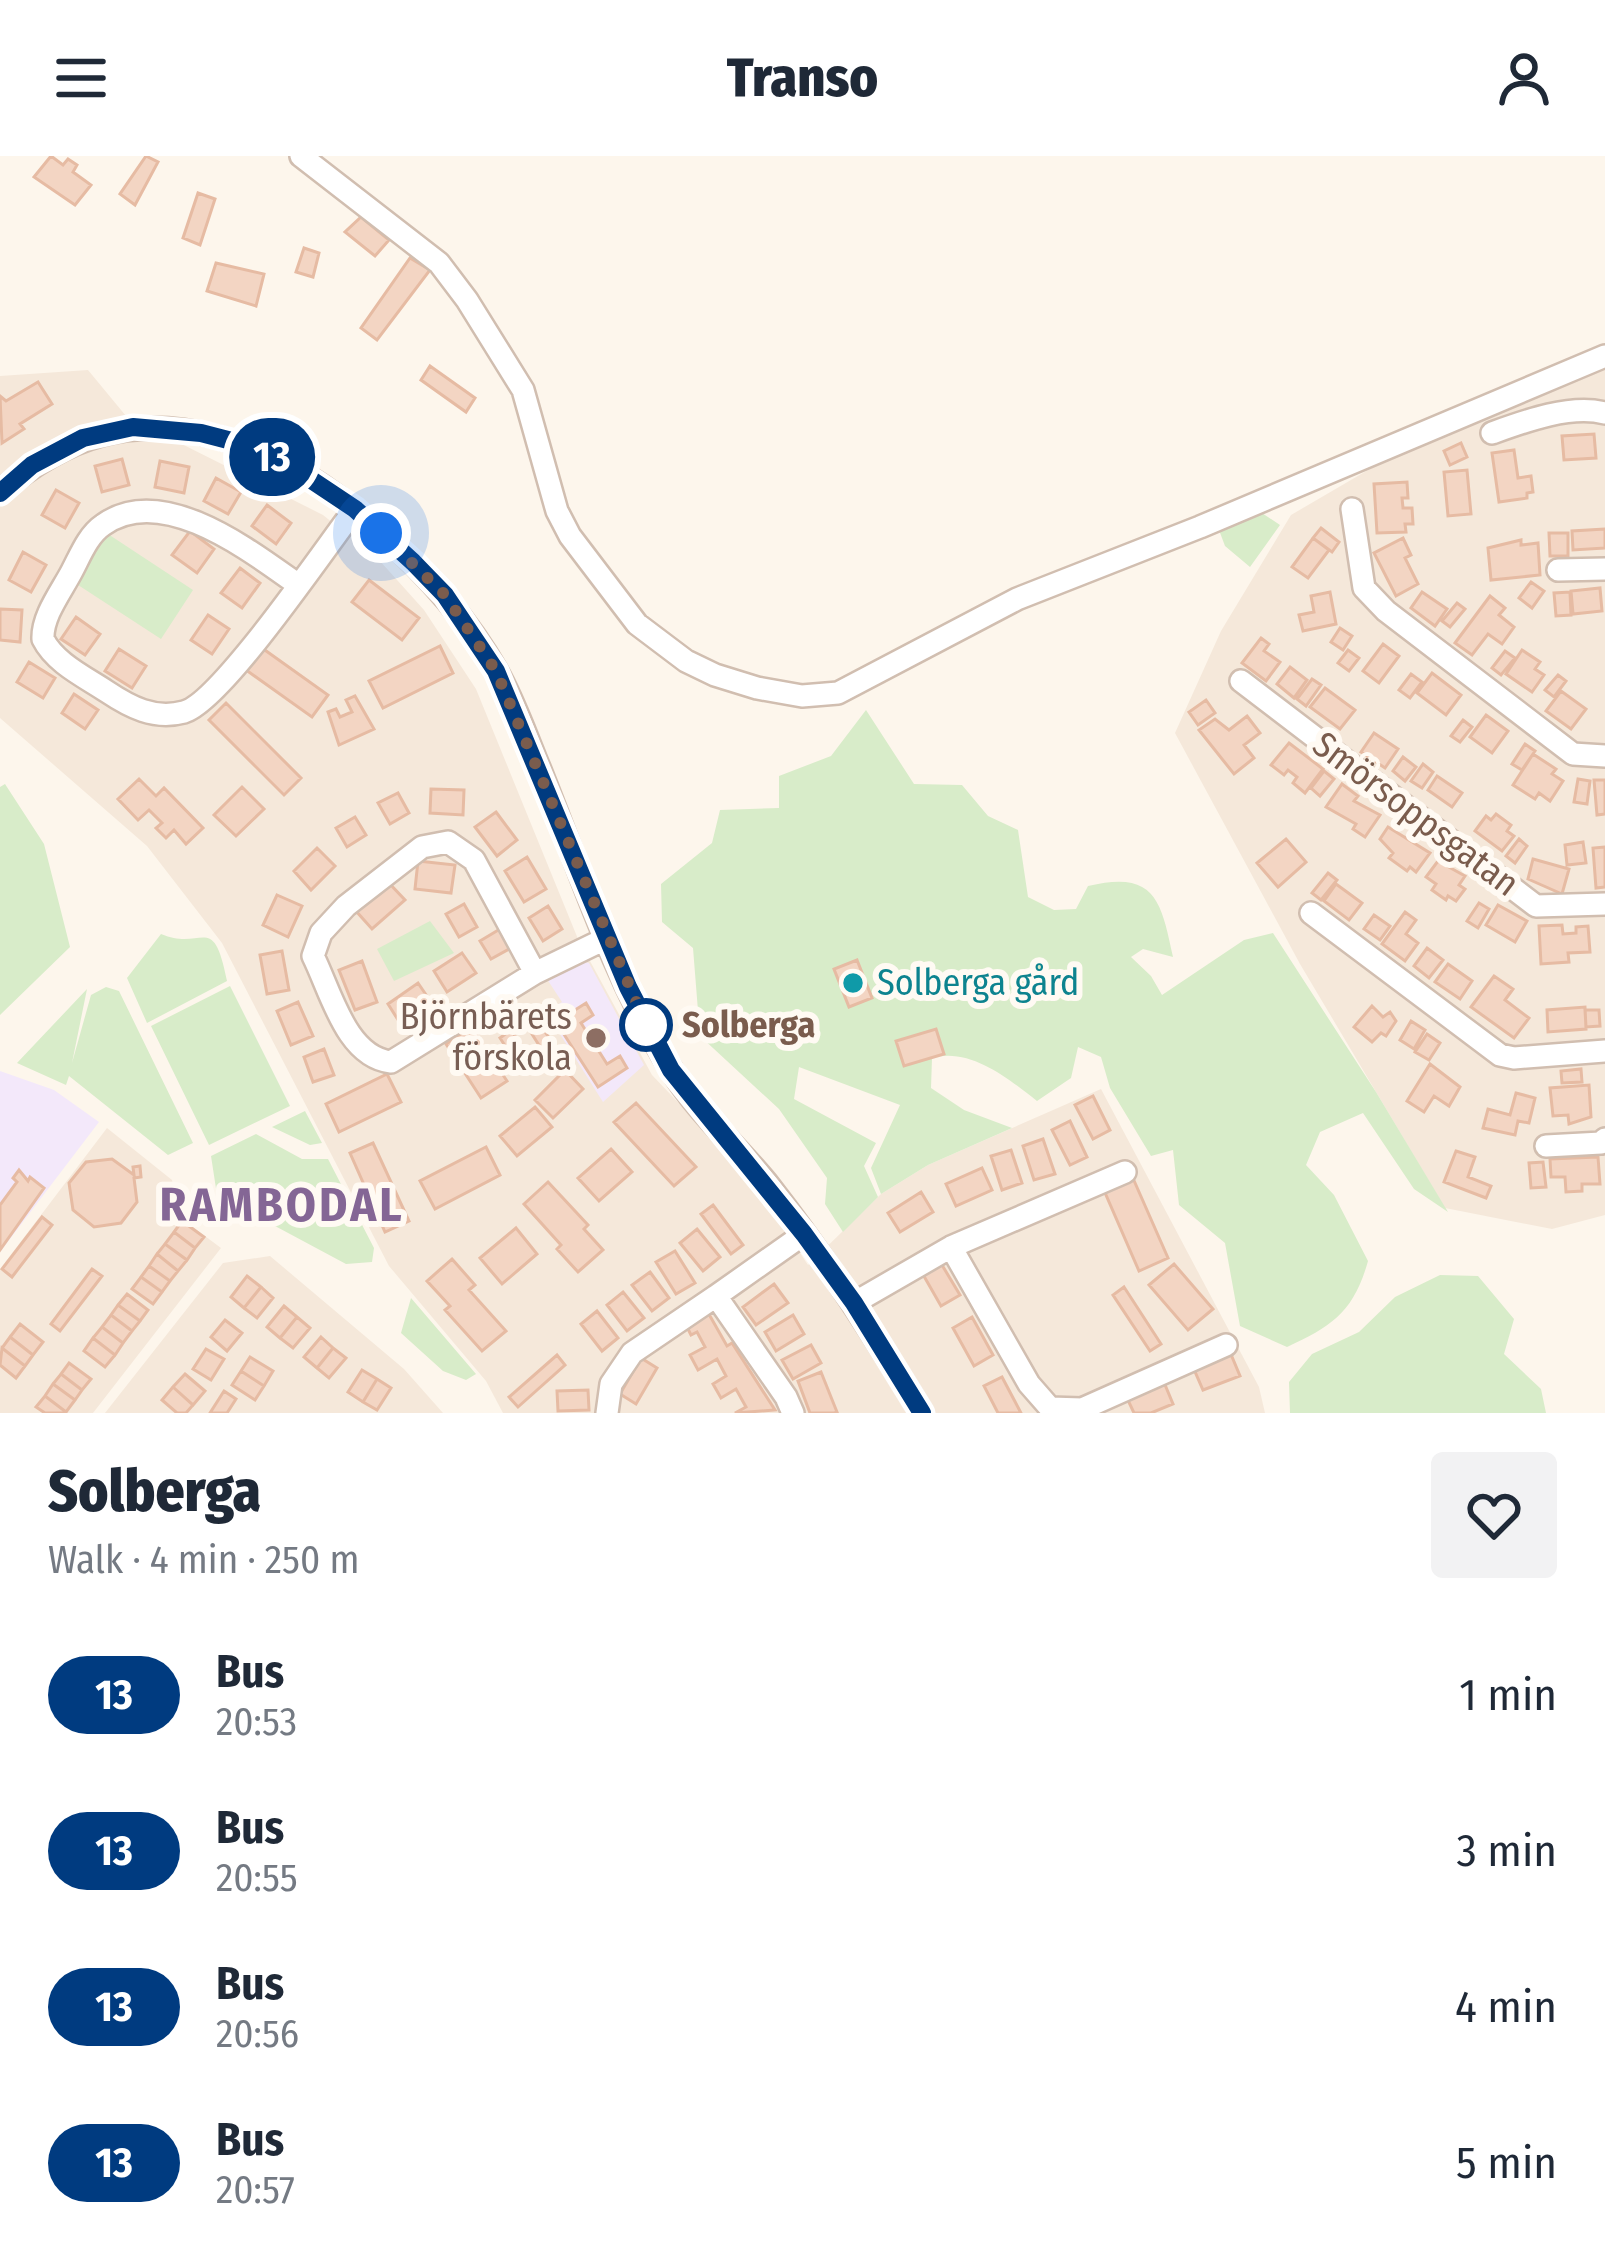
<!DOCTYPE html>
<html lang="en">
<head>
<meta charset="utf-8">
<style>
  body { margin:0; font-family:"Fira Sans Condensed",sans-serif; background:#f2f2f3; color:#1f2937; height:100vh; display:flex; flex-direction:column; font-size:45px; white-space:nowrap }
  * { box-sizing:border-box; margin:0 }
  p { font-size:39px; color:#747a83 }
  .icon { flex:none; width:66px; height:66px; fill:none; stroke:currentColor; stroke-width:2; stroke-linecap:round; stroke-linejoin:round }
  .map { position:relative; height:1257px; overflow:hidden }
  .drawer { display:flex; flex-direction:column; background:#fff; flex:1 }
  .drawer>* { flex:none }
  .badge { padding:0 24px; border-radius:39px; font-size:42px; line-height:78px }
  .you { position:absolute; width:60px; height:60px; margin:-30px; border:9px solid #fff; border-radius:50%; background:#1a73e8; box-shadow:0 0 0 18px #1a73e833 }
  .map>.badge { position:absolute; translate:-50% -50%; box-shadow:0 0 0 6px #fff }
  .round { display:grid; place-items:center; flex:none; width:126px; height:126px; border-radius:12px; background:#f2f2f3 }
  .overview { display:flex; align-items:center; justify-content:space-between; height:204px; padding:0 48px }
  h1 { font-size:57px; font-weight:800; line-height:90px }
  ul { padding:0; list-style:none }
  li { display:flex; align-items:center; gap:36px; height:156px; padding:0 48px }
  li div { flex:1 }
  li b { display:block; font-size:45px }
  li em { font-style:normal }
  li .badge { min-width:132px; font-weight:700; text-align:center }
  header { display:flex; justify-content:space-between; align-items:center; height:156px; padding:0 48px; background:#fff; font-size:54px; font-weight:800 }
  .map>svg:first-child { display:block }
  .residential { fill:#f5e8da }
  .education { fill:#f3e8fa }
  .green { fill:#d8ecc9 }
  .building { fill:#f3d5c3; stroke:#e6bba3; stroke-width:3 }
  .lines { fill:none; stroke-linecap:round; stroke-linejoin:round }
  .minor-casing { stroke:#d1beb0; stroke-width:26 }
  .minor { stroke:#fff; stroke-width:21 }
  .line-casing { stroke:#fff; stroke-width:27 }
  .line { stroke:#003b80; stroke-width:18 }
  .walk { stroke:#7a5c4d; stroke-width:12; stroke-dasharray:0 21.6 }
  .culture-dot { fill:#0f9aa8; stroke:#fffaf3; stroke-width:4.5 }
  .stop-dot { fill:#fff; stroke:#003b80; stroke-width:6 }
  .education-dot { fill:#8d6e63; stroke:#fffaf3; stroke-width:4.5 }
  .labels { text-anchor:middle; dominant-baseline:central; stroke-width:12; stroke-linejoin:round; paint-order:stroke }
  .street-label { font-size:36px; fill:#7a5c4d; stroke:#fffaf3 }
  .culture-label { font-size:36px; fill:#0d838f; stroke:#fffaf3; text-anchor:start }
  .education-label { font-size:36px; fill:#785e54; stroke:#fffaf3; text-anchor:end }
  .stop-label { font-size:36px; font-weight:bold; fill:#7a5c4d; stroke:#fffaf3; text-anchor:start }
  .district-label { font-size:48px; font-weight:bold; letter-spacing:3px; fill:#846695; stroke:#fffaf3 }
</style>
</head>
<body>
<header><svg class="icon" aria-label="menu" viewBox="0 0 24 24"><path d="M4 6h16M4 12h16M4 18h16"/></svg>Transo<svg class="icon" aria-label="person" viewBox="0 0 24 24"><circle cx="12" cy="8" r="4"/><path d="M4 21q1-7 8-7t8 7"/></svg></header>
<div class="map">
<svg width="1605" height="1257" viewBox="0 0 1605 1257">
  <rect width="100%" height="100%" fill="#fdf6ec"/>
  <path class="residential" d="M1605 203V1059L1552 1073 1445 1052 1300 808 1175 577 1221 475 1291 359 1423 282Z
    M88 214 126 260 323 359 380 405 424 454 476 533 578 783 652 919 752 1024 808 1109 881 1038 928 1009 1101 933 1259 1231 1265 1257H503L486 1225 389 1110 222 787 147 690 0 562V220Z
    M107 972 172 1024 175 1037 166 1051 221 1092 93 1257H0V1113Z
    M270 1100 404 1213 443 1257H105L223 1107Z"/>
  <path class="education" d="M580 805 589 807 644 909 603 946 546 856 562 846 547 823Z
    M0 915 54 934 99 966 0 1096Z"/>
  <path class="green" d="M1256 353 1280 369 1250 411 1225 390 1219 374Z
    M108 378 193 434 161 483 75 427Z
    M866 554 914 628 962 629 988 660 1018 674 1028 741 1054 754 1076 753 1088 730C1155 714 1161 744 1173 801L1143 793 1131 801 1151 820 1162 839 1244 784 1273 777 1376 936 1448 1056 1414 1033 1363 957 1320 976 1306 1009 1334 1039 1368 1105C1354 1155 1333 1170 1287 1191L1240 1170 1225 1087 1179 1049 1173 994 1151 1000 1110 932 1101 901 1078 891 1071 922 1037 945C1009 923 970 891 932 902L931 932 964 954 1012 972 928 1009 881 1038 871 1012 900 949 799 911 794 943 876 987 864 1010 878 1041 843 1076 825 1048 827 1022 779 953 700 880 693 792 662 766 661 728 712 687 720 654 779 652V620L831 600Z
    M5 628 44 688 70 791 0 859V631Z
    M430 765 454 797 394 825 377 793Z
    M161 778C203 796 213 754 227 825L147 867 127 822Z
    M230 830 290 950 209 989 151 870Z
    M106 831 119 835 193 987 168 999 69 920 66 929 17 907 87 833 72 907 91 839Z
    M305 955 322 987 310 989 272 971Z
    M256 978 302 1003H328L374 1092 372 1106 346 1108 217 1039 211 1000Z
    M1440 1119 1478 1120 1514 1163 1504 1198 1541 1233 1546 1257H1290L1289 1226 1312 1198 1359 1176 1395 1141Z
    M411 1142 476 1218 466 1224 443 1215 401 1177Z"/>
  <path class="building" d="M51 0 63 9 68 3 77 9 73 16 91 29 75 49 34 21Z
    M146 0 158 6 135 49 120 38Z
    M198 37 215 43 200 89 183 82Z
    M361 61 389 84 375 100 345 76Z
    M304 92 319 97 313 121 296 116Z
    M410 102 430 114 377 184 361 172Z
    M216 107 264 118 256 150 207 135Z
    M430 210 475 242 466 256 421 224Z
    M38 226 52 248 20 268 24 273 2 287 0 240 6 245Z
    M1594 278 1596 302 1564 304 1562 280Z
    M1461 287 1467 301 1450 309 1444 295Z
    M1514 294 1518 322 1531 320 1533 336 1527 337V342L1499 346 1492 297Z
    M122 303 129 329 102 336 95 310Z
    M160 305 189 311 184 337 155 331Z
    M1467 314 1471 358 1448 360 1444 316Z
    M216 322 241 336 228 358 204 345Z
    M1407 326 1408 342H1402L1403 352H1412L1413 368H1405L1406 376 1377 377 1374 328Z
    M56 334 79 347 65 372 42 359Z
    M267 349 291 367 276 388 252 370Z
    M1321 372 1339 386 1332 396 1313 382Z
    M1605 373V392L1573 394 1572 375Z
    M190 375 214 393 197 417 172 399Z
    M1549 377H1568V400H1550Z
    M1313 382 1329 394 1308 422 1292 411Z
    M1403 382 1411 399 1405 402 1418 428 1396 440 1374 397Z
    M1521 384V389L1538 387 1540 419 1491 424 1488 392Z
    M23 396 46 409 31 436 9 424Z
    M240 412 260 427 242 452 221 437Z
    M369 424 419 462 402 484 352 446Z
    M1531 426 1544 435 1532 452 1519 442Z
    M1600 432 1602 455 1573 458 1571 435Z
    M1330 436 1336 468 1303 475 1299 459 1314 456 1311 440Z
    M1422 436 1447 453 1435 470 1411 452Z
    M1570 436 1571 459 1556 460 1554 437Z
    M1490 440 1505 452 1499 459 1514 471 1502 488 1488 478 1472 499 1455 487Z
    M1457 447 1465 453 1450 471 1442 465Z
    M0 453 22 454 20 486 0 484Z
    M208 459 229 473 212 498 191 484Z
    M76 461 100 478 85 499 61 483Z
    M1340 472 1352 480 1343 494 1331 486Z
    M1261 482 1269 488 1264 495 1280 506 1266 525 1242 507Z
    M1383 488 1399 500 1379 527 1363 515Z
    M440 490 453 517 383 552 369 525Z
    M262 492 328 539 312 561 246 514Z
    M119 493 146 510 132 532 105 515Z
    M1348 494 1359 502 1349 515 1338 507Z
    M1522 494 1540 506 1535 513 1544 519 1532 536 1506 518Z
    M1505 495 1515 502 1501 519 1492 512Z
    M29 506 55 522 43 542 17 526Z
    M1290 511 1307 524 1294 542 1277 528Z
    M1432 517 1461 539 1446 559 1417 537Z
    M1411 518 1422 526 1410 542 1399 534Z
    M1558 519 1566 525 1554 541 1545 534Z
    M1312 523 1321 529 1306 550 1297 543Z
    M1325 532 1355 554 1340 573 1310 551Z
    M1561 535 1586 553 1571 573 1546 555Z
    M74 538 98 554 85 573 62 557Z
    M355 540 374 573 339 589 328 556 336 553 340 561 352 556 346 544Z
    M1206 544 1215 557 1198 569 1189 556Z
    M226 547 301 622 284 639 209 564Z
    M1486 559 1508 575 1492 597 1470 581Z
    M1247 560 1260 577 1244 589 1254 602 1234 618 1199 574 1215 563 1229 574Z
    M1463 564 1472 571 1460 586 1451 580Z
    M1374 577 1398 593 1385 612 1361 596Z
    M1289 587 1323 613 1305 637 1293 627 1297 621 1288 614 1284 619 1271 609Z
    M1525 588 1535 595 1522 614 1512 608Z
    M1533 598 1556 613 1552 618 1563 625 1550 645 1539 637 1535 643 1513 629Z
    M1403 601 1416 611 1405 625 1393 615Z
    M1423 608 1433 616 1422 632 1411 625Z
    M1324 615 1334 623 1320 640 1311 632Z
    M1437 620 1462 637 1452 651 1428 634Z
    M139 623 156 640 164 632 203 672 186 688 174 674 166 682 156 672 162 667 149 654 138 664 118 643Z
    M1578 623 1590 625 1587 648 1574 646Z
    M1594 624H1605V658L1597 659Z
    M1342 628 1358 640 1354 645 1380 659 1365 681 1353 673 1356 668 1326 651Z
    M242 631 264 653 236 680 214 659Z
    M431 633 464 634 463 659 430 657Z
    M398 637 409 657 390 668 378 647Z
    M496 656 517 684 497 700 475 671Z
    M1496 658 1511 669 1507 675 1514 680 1502 695 1475 675 1486 660 1491 664Z
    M355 661 366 679 347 691 336 672Z
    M1388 671 1430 697 1416 716 1410 711 1407 715 1389 702 1393 697 1380 683Z
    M1286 683 1306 706 1278 731 1257 707Z
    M1519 683 1527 690 1515 707 1506 700Z
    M1583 686 1586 707 1567 709 1565 689Z
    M1605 691V731L1596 732 1593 692Z
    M317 692 335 710 311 734 294 715Z
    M527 701 546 733 524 746 505 715Z
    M1533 703 1569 713 1562 738 1528 723Z
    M418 705 455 709 451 737 415 733Z
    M1438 705 1465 720 1459 729 1465 733 1456 745 1448 740 1446 744 1432 734 1436 728 1426 721Z
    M1328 717 1337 724 1321 744 1312 737Z
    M388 726 405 744 372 773 356 755Z
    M1336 728 1362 747 1349 764 1324 745Z
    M277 739 302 750 288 781 263 769Z
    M1479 747 1489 753 1478 772 1467 765Z
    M464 748 477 771 459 781 446 758Z
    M1498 749 1527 765 1515 786 1486 769Z
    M548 750 562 773 543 785 529 762Z
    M1405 756 1416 764 1406 778 1418 787 1405 805 1382 788Z
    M1374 759 1390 770 1380 784 1364 773Z
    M1562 769 1563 778 1576 777V771L1588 770 1590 796 1568 797 1569 806 1541 808 1539 770Z
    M500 773 511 792 491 803 480 785Z
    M1427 792 1443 804 1429 822 1414 810Z
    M282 795 289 834 267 838 260 799Z
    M462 797 476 817 447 836 434 815Z
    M857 804 872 842 849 851 834 813Z
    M362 805 377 846 355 854 339 814Z
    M1448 808 1472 825 1460 843 1435 826Z
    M1494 820 1513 833 1505 844 1529 862 1514 882 1471 851Z
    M418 827 431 846 400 867 388 848Z
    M298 846 313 880 291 889 277 855Z
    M586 847 593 859 581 867 607 908 620 900 627 912 598 931 556 866Z
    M1372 850 1383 861 1390 856 1396 865 1386 880 1381 877 1372 886 1354 871Z
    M1585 851 1586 873 1548 876 1547 854Z
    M1585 854H1599L1600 870 1586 871Z
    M533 857 555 891 544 897 523 864Z
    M1411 865 1425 874 1414 893 1400 884Z
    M471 871 507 925 481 942 446 888Z
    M936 873 944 898 904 910 896 885Z
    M511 874 532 905 520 913 500 882Z
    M1427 878 1440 887 1429 904 1415 896Z
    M324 893 334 919 313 926 304 901Z
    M1430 908 1460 931 1449 950 1434 940 1424 956 1407 945Z
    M1581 913 1582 926 1562 927 1561 915Z
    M565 914 583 933 553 962 535 944Z
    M387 918 401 946 339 976 326 948Z
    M1589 929 1591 961 1569 968 1568 959 1553 960 1550 932Z
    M1516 937 1535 942 1529 967 1518 965 1515 979 1483 972 1488 953 1510 959Z
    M1093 940 1110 974 1093 983 1075 949Z
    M636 947 696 1011 674 1030 614 966Z
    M535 951 552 971 517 1000 500 980Z
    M1070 965 1087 1001 1070 1009 1052 974Z
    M1043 983 1055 1018 1034 1024 1023 990Z
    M373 987 409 1065 385 1076 350 997Z
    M486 991 500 1019 435 1053 420 1025Z
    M611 993 632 1016 599 1045 578 1022Z
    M1011 994 1022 1027 1002 1034 991 1000Z
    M1456 995 1475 1001 1468 1021 1491 1030 1486 1042 1444 1026Z
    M1598 1001 1600 1028H1582V1035L1566 1036 1565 1021H1551L1550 1003Z
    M112 1003 134 1019 133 1011 140 1010 141 1021 134 1022 137 1046 121 1067 94 1071 73 1054 69 1027 86 1006Z
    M1543 1006 1546 1031 1531 1032 1529 1007Z
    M982 1012 992 1034 956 1050 946 1028Z
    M19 1014 28 1025 30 1021 44 1032 0 1094V1049L17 1026 13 1022Z
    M1132 1020 1168 1102 1139 1115 1103 1032Z
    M548 1026 588 1069 584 1073 603 1094 578 1116 557 1093 561 1089 524 1048Z
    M921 1036 933 1056 900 1076 888 1057Z
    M713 1049 743 1089 731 1098 701 1058Z
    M42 1061 52 1069 12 1121 2 1113Z
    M182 1065 204 1081 195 1092 174 1076Z
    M516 1072 537 1098 502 1128 480 1102Z
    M697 1073 720 1101 703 1115 680 1087Z
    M174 1076 195 1092 187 1104 165 1088Z
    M165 1088 187 1104 178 1115 157 1098Z
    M675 1095 695 1127 676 1138 656 1106Z
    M157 1098 178 1115 170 1125 149 1110Z
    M452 1103 475 1129 469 1134 506 1175 482 1195 445 1154 450 1150 427 1125Z
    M939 1104 960 1139 941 1150 921 1115Z
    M1174 1108 1213 1153 1188 1174 1149 1129Z
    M149 1110 170 1125 162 1136 141 1121Z
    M92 1113 102 1120 60 1175 51 1168Z
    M650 1116 669 1142 652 1155 632 1129Z
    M247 1120 261 1131 244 1152 231 1141Z
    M141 1121 162 1136 153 1148 132 1133Z
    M774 1128 788 1147 756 1169 743 1151Z
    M261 1131 273 1142 257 1162 244 1152Z
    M1124 1131 1161 1188 1150 1195 1113 1139Z
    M623 1136 644 1162 627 1175 607 1149Z
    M127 1138 148 1154 140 1165 118 1149Z
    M118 1149 140 1165 132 1175 111 1159Z
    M284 1150 297 1161 280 1182 267 1171Z
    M706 1153 727 1190 732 1187 775 1254 735 1257 746 1251 736 1233 721 1242 713 1228 726 1220 717 1203 698 1214 690 1199 705 1191 697 1176 691 1179 684 1165Z
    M597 1155 618 1182 602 1195 581 1168Z
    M111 1159 132 1175 123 1187 102 1171Z
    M793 1159 804 1178 776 1195 765 1176Z
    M297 1161 310 1172 293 1192 280 1182Z
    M972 1161 993 1199 974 1210 953 1172Z
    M225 1164 242 1177 227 1195 211 1181Z
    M20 1168 43 1186 33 1199 10 1181Z
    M102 1171 123 1187 115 1199 93 1182Z
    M10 1181 33 1199 25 1210 2 1192Z
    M321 1181 333 1192 317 1212 304 1201Z
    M93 1182 115 1199 105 1211 84 1195Z
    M811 1189 821 1207 793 1223 782 1204Z
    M2 1192 25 1210 16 1222 0 1209Z
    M333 1192 346 1202 329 1222 317 1212Z
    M206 1193 224 1203 211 1224 193 1213Z
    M1230 1196 1240 1220 1203 1234 1193 1211Z
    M557 1199 565 1209 518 1251 509 1241Z
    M250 1201 273 1215 264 1230 241 1215Z
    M641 1202 657 1212 636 1248 620 1238Z
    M69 1207 91 1223 82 1234 61 1218Z
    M362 1214 377 1223 363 1246 348 1236Z
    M241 1215 264 1230 255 1244 232 1229Z
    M821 1216 837 1256 834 1257H810L798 1225Z
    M61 1218 82 1234 75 1244 53 1228Z
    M185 1218 205 1235 193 1249 173 1231Z
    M1002 1221 1021 1257H998L984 1230Z
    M377 1223 391 1232 377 1254 363 1246Z
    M1163 1224 1173 1248 1151 1257H1134L1126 1240Z
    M53 1228 75 1244 66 1256 45 1240Z
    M173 1231 193 1249 186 1257H177L162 1244Z
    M588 1234 589 1254 558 1255 557 1235Z
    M224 1235 236 1243 227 1257H210Z
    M45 1240 66 1256 65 1257H45L36 1251Z"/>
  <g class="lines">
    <defs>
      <path id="minor" d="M301 0 439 107 467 144 523 234 557 355 570 380 637 468 686 505 715 519 757 532 802 540 838 537 1017 443 1200 371 1605 200
        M1492 277C1525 265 1571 248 1605 257
        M0 336C67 279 131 259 217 281 279 297 334 334 380 376 426 417 466 461 496 514 514 545 526 581 540 614 580 714 614 822 671 913 698 957 738 991 770 1031 826 1103 874 1179 922 1257
        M1352 353 1364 432 1386 455 1573 598 1605 600
        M1558 414 1605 413
        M297 428C250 395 162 326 103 369 88 379 80 400 72 415 61 436 42 460 43 483 55 507 85 521 106 535 130 551 154 564 184 556 221 546 325 392 355 353
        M1241 525 1536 750 1605 748
        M1311 757 1500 899 1514 902 1605 895
        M535 817 474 704 448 686 422 691 346 750 321 777 313 800C331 836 346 901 391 906L535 817 607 782
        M1546 990 1601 987 1605 983
        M951 1091 1029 1228 1050 1252 1082 1253 1226 1189
        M854 1147 951 1091 1125 1016
        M607 1257 611 1228 632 1197 716 1140
        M793 1257 786 1241 716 1140 804 1078"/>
    </defs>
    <use href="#minor" class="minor-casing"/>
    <use href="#minor" class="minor"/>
  </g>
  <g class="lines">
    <defs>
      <path id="line" d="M0 337 32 309 83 282 133 271 201 277 251 290 304 319 355 353 413 406 445 439 496 515 628 831 671 914 804 1078 854 1147 922 1257"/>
    </defs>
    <use href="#line" class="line-casing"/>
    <use href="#line" class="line"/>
    <path class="walk" d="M381 377 445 439 496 515 646 869"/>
  </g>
  <circle class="culture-dot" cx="853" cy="827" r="12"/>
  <circle class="stop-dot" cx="646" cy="869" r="24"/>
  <circle class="education-dot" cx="596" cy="882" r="12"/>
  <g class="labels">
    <g class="street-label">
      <text transform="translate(1416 658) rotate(37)">Smörsoppsgatan</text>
    </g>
    <g class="culture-label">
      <text x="877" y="827">Solberga gård</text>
    </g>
    <g class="education-label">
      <text x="572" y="861">Björnbärets<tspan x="572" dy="41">förskola</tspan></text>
    </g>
    <g class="stop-label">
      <text x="682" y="869">Solberga</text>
    </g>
    <g class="district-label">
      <text x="282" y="1049">RAMBODAL</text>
    </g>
  </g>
</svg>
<div class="you" style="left:381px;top:377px"></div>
<b class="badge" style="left:272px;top:301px;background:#003b80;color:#fff">13</b>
</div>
<section class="drawer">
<div class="overview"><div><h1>Solberga</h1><p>Walk · 4 min · 250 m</p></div><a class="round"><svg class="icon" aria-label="heart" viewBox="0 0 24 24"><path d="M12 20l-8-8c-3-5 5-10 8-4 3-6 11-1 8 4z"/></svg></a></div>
<ul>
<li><span class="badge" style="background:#003b80;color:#fff">13</span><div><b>Bus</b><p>20:53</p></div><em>1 min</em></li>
<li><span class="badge" style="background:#003b80;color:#fff">13</span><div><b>Bus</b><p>20:55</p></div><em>3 min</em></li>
<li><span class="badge" style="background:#003b80;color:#fff">13</span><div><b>Bus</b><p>20:56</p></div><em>4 min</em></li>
<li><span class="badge" style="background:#003b80;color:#fff">13</span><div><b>Bus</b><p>20:57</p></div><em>5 min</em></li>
</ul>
</section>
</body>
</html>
